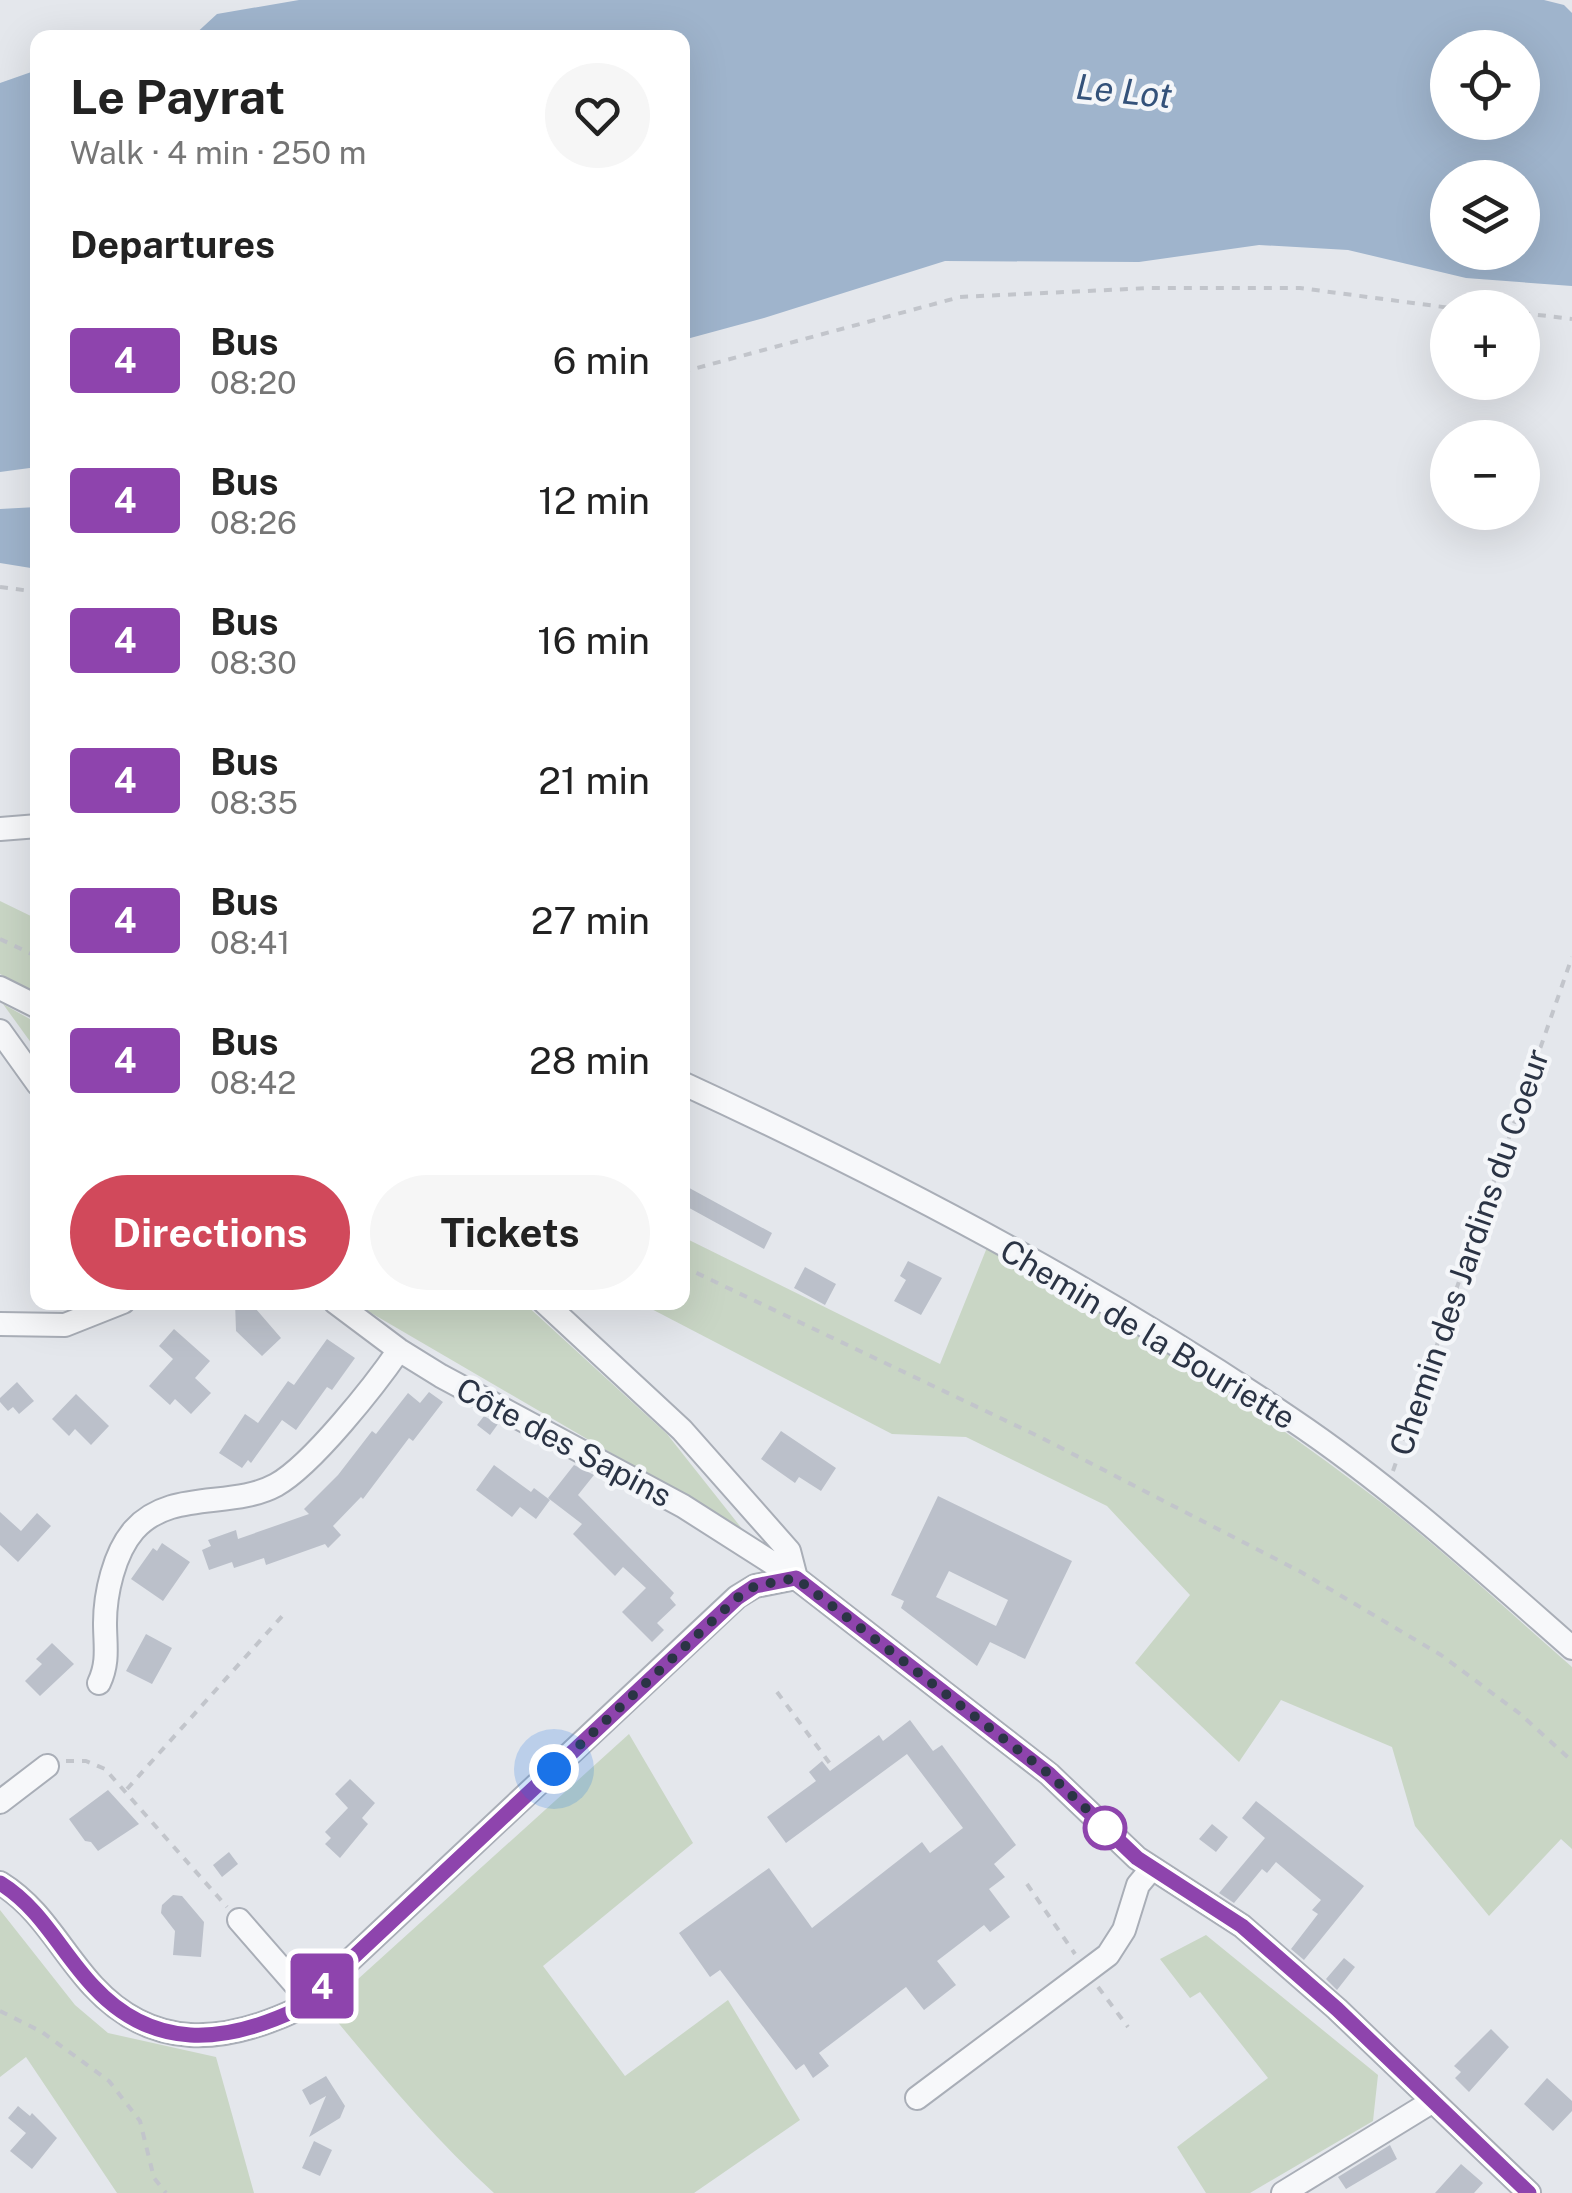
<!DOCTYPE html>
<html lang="en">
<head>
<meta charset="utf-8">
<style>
  body { margin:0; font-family:"Public Sans",sans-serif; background:#f6f6f6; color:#222; height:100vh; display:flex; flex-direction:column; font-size:38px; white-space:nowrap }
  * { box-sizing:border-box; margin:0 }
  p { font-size:32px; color:#767676 }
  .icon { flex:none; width:55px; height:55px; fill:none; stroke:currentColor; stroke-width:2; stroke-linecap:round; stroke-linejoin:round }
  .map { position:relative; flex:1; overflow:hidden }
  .panel { position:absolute; left:30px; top:30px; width:660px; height:1280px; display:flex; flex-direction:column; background:#fff; border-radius:20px; box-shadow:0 10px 40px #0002 }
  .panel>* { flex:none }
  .badge { padding:0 20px; border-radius:8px; font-size:35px; line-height:65px }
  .fabs { position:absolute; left:1430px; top:30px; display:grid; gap:20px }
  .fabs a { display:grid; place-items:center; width:110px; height:110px; border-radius:50%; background:#fff; box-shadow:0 10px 40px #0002; font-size:50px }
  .you { position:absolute; width:50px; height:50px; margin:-25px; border:8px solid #fff; border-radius:50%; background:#1a73e8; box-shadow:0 0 0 15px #1a73e833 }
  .map>.badge { position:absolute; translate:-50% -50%; box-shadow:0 0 0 5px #fff }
  h2 { padding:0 40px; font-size:38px; line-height:90px }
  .round { display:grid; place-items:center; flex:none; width:105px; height:105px; border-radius:52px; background:#f6f6f6 }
  .head { display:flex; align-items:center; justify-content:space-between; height:170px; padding:0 40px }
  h1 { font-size:48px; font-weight:700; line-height:75px }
  .cta { display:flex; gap:20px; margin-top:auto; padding:20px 40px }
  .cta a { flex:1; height:115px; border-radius:60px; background:#d1495b; color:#fff; font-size:40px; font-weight:700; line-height:115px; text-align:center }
  .cta a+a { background:#f6f6f6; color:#222 }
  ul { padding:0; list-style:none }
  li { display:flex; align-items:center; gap:30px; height:140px; padding:0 40px }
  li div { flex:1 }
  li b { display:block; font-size:38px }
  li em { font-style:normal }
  li .badge { min-width:110px; font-weight:700; text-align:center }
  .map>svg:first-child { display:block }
  .green { fill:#c9d6c5 }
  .water { fill:#9fb4cc; fill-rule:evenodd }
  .building { fill:#bbc0ca; fill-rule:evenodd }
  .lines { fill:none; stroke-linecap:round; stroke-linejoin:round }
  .minor-casing { stroke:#a9aeb7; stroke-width:26 }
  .path { stroke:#c2c5cb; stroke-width:4; stroke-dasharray:8 8; stroke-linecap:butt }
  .minor { stroke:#f7f8fa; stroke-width:22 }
  .line-casing { stroke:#fff; stroke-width:22 }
  .line { stroke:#8e44ad; stroke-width:15 }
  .walk { stroke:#2b3445; stroke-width:10; stroke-dasharray:0 18 }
  .stop-dot { fill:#fff; stroke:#8e44ad; stroke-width:5 }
  .labels { text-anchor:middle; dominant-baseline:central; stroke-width:9; stroke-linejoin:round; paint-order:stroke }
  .street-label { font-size:32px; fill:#2b3445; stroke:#f4f6f9 }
  .water-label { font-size:35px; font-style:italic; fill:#34527a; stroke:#f4f6f9 }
</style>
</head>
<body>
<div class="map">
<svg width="1572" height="2193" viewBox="0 0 1572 2193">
  <rect width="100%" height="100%" fill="#e4e7ec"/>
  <path class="green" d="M0 901 37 919V994L0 974Z
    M3 1004 37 1023V1051Z
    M683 1237 940 1364 988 1245C1124 1323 1257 1407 1382 1503 1448 1554 1509 1612 1572 1667V1849L1561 1839 1489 1916 1415 1826 1392 1747 1281 1700 1239 1762 1135 1663 1190 1595 1107 1506 966 1437 892 1434 640 1303 682 1302Z
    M354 1303H524L667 1434 743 1530Z
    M629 1734 693 1843 543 1966 625 2076 728 2000 800 2120 694 2193H494C432 2137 379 2072 326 2008Z
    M0 1910 75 2005 108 2033 216 2057 254 2193H117L26 2057 0 2077Z
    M1206 1935 1378 2075 1373 2121 1250 2193H1206L1177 2147 1268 2078 1200 1992 1190 1998 1160 1959Z"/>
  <path class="water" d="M299 0H1544L1564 5 1572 13V286L1466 278 1348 250 1259 245 1139 262 945 261 764 318 683 340 682 38 192 37 217 14ZM1448 48H1522V122H1448ZM1448 178H1522V252H1448Z
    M37 70V467L0 472V83Z
    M37 507V569L0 563V509Z"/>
  <path class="building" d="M682 1184 772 1233 764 1249 682 1204Z
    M908 1261 942 1278 921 1315 894 1301 906 1280 900 1276Z
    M805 1267 836 1284 825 1305 794 1288Z
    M235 1302H250L281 1338 262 1356 236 1331Z
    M174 1329 210 1361 195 1378 211 1393 191 1414 175 1399 170 1405 149 1386 173 1359 159 1346Z
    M327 1339 355 1358 332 1390 327 1387 296 1430 282 1420 251 1463 248 1460 242 1468 219 1453 245 1414 258 1423 288 1381 294 1385Z
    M17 1382 34 1401 19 1414 13 1407 8 1411 0 1402V1398Z
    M429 1392 443 1402 413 1441 409 1438 363 1499 361 1497 333 1526 341 1535 328 1548 325 1544 266 1565 264 1558 234 1568 232 1562 209 1570 202 1550 211 1546 208 1540 236 1530 238 1539 309 1514 304 1509 338 1475 372 1431 376 1434 408 1393 420 1403Z
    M76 1394 109 1426 91 1445 75 1429 69 1436 52 1419Z
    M484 1416 498 1424 490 1435 477 1425Z
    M781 1431 836 1468 821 1491 799 1477 795 1483 761 1459Z
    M494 1465 531 1492 534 1488 550 1500 536 1519 520 1507 512 1517 476 1490Z
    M574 1465 594 1475 578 1495 674 1593 670 1598 676 1605 657 1623 664 1630 652 1642 622 1612 646 1588 623 1567 615 1576 573 1534 582 1524 548 1498Z
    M938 1496 1072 1561 1025 1659 990 1642 977 1666 901 1608 904 1601 891 1595ZM949 1571 1008 1600 996 1626 936 1597Z
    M0 1512 21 1531 37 1513 51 1526 18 1562 0 1545Z
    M162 1543 190 1562 163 1601 131 1579 153 1548 157 1551Z
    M146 1634 172 1648 152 1684 126 1671Z
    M52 1643 74 1664 40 1696 25 1681 42 1664 36 1659Z
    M910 1720 933 1751 942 1745 1016 1845 994 1864 1005 1877 989 1889 1010 1917 990 1932 984 1925 937 1961 956 1985 924 2010 906 1987 819 2053 829 2066 813 2078 804 2064 796 2070 720 1970 710 1977 679 1933 769 1868 812 1928 922 1842 930 1853 963 1828 907 1754 786 1843 767 1817 816 1781 809 1772 822 1761 830 1771 879 1735 883 1741Z
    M350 1779 375 1803 362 1818 368 1824 340 1858 325 1844 331 1838 325 1832 348 1808 335 1794Z
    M108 1790 139 1824 98 1851 91 1842 85 1841 69 1819Z
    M1256 1801 1364 1886 1304 1960 1291 1949 1318 1914 1312 1910 1321 1900 1276 1862 1267 1873 1262 1869 1234 1903 1219 1893 1265 1838 1242 1818Z
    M1212 1824 1228 1837 1216 1852 1199 1839Z
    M229 1852 238 1864 222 1877 213 1865Z
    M173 1895 182 1896 204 1922 201 1957 173 1955 175 1931 161 1913 162 1905Z
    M1344 1958 1355 1967 1337 1990 1326 1979Z
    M1491 2029 1509 2047 1469 2092 1455 2078 1461 2072 1454 2066Z
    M326 2076 345 2106 340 2118 309 2137 326 2096 310 2105 302 2090Z
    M1547 2078 1572 2101V2111L1553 2131 1524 2104Z
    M18 2106 30 2116 32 2113 57 2138 32 2169 10 2151 26 2133 8 2118Z
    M314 2141 332 2150 320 2176 302 2168Z
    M1390 2145 1397 2159 1346 2189 1338 2177Z
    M1461 2164 1483 2183 1474 2193H1435Z"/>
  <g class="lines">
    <defs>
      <path id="minor" d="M0 829 38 826
        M0 988 38 1007
        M0 1031 38 1084
        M682 1083C892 1180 1100 1289 1291 1419 1391 1486 1482 1569 1572 1648
        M335 1302 399 1350 441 1376 683 1506 796 1578 1049 1774 1137 1858 1242 1926 1337 2009 1529 2193
        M544 1302 682 1430 789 1551 796 1578
        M0 1324 65 1325 123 1302
        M99 1683C109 1662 105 1645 105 1623 105 1594 114 1553 134 1530 170 1489 232 1509 276 1485 312 1465 375 1385 399 1350
        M0 1802 47 1766
        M0 1883C42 1909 60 1950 93 1986 153 2051 224 2044 298 2009L737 1597 755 1586 796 1578
        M239 1920 308 1999
        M917 2098 1108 1955 1124 1930 1138 1885 1152 1868
        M1283 2193 1433 2101"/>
    </defs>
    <use href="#minor" class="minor-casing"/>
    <path class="path" d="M1522 313 1572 319
      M682 372 960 297 1149 288H1300L1451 308
      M0 587 38 592
      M0 939 38 957
      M682 1266 1040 1437 1301 1572 1441 1655 1519 1713 1572 1761
      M1393 1471 1572 957
      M777 1692 831 1765
      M66 1761H86L105 1769 227 1907
      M127 1789 284 1614
      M1027 1884 1075 1954
      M1098 1987 1128 2027
      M0 2011 42 2032 109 2081 140 2121 154 2178 166 2193"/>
    <use href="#minor" class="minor"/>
  </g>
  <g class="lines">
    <defs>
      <path id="line" d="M0 1883C42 1909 60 1951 93 1986 153 2051 224 2044 298 2009L737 1598 755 1586 796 1578 1049 1774 1137 1858 1242 1926 1337 2009 1529 2193"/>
    </defs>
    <use href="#line" class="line-casing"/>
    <use href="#line" class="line"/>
    <path class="walk" d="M554 1769 737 1598 755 1586 796 1578 1049 1774 1113 1834 1105 1828"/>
  </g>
  <circle class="stop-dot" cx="1105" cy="1828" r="20"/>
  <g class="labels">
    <g class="street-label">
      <text transform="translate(1469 1252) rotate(-71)">Chemin des Jardins du Coeur</text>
      <text transform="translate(1148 1334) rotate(31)">Chemin de la Bouriette</text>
      <text transform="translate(564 1442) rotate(28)">Côte des Sapins</text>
    </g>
    <g class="water-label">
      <text transform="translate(1124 91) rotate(6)">Le Lot</text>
    </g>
  </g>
</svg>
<div class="fabs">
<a><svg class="icon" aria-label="locate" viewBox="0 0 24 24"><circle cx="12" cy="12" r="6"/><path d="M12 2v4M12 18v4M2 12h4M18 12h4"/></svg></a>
<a><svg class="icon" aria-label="layers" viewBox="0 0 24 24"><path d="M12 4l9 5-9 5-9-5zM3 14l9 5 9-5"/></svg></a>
<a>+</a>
<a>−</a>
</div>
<div class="you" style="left:554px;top:1769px"></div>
<b class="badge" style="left:322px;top:1986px;background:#8e44ad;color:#fff">4</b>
<section class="panel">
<div class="head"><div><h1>Le Payrat</h1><p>Walk · 4 min · 250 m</p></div><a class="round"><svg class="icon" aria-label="heart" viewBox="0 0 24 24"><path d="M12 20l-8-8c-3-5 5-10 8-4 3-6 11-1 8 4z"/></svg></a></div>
<h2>Departures</h2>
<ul>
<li><span class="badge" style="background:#8e44ad;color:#fff">4</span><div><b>Bus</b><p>08:20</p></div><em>6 min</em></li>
<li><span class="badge" style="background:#8e44ad;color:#fff">4</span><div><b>Bus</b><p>08:26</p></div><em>12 min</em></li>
<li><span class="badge" style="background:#8e44ad;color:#fff">4</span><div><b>Bus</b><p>08:30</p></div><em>16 min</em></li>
<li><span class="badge" style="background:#8e44ad;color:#fff">4</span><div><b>Bus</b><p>08:35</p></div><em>21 min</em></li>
<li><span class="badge" style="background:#8e44ad;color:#fff">4</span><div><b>Bus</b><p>08:41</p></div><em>27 min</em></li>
<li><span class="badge" style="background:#8e44ad;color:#fff">4</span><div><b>Bus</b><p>08:42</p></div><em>28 min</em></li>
</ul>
<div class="cta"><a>Directions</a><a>Tickets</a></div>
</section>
</div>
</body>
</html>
